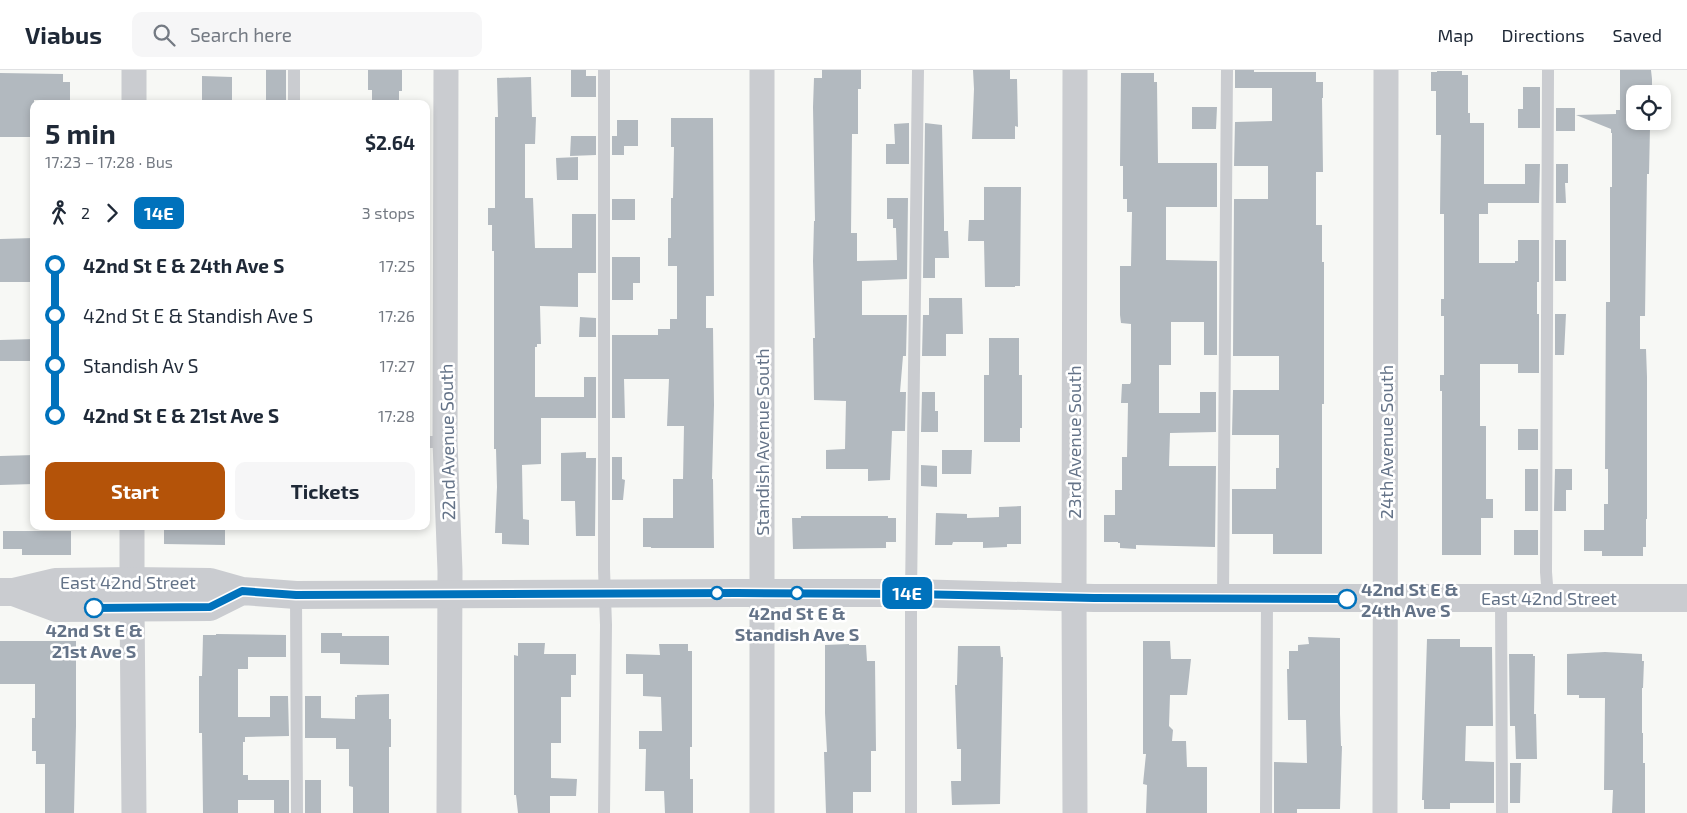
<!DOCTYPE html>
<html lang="en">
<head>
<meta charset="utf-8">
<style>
  body { margin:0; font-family:"Exo 2",sans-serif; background:#f6f6f7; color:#1f2937; height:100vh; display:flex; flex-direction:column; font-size:19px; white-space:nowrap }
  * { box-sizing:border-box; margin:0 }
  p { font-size:16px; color:#747a83 }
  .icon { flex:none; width:28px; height:28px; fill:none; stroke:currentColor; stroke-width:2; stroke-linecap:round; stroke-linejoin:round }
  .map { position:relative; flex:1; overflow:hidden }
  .sheet { position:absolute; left:30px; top:30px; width:400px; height:430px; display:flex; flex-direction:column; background:#fff; border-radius:10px; box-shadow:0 2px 8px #0003 }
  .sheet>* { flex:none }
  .badge { padding:0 10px; border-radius:8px; font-size:18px; line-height:32px }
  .buttons { position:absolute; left:1626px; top:15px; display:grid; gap:10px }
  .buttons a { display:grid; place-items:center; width:45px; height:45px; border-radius:10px; background:#fff; box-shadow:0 2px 8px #0003; font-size:25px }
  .map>.badge { position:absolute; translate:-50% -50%; box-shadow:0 0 0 2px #fff }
  .legs { display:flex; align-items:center; gap:8px; height:55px; padding:0 15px; font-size:16px }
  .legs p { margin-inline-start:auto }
  .summary { display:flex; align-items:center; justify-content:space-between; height:85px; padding:0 15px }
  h1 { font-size:28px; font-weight:700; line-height:38px }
  .primary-button { display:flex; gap:10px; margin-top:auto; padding:10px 15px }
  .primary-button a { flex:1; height:58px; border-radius:10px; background:#b45309; color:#fff; font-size:20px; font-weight:700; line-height:58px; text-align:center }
  .primary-button a+a { background:#f6f6f7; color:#1f2937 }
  ul { padding:0 15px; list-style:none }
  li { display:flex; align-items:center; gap:18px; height:50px; font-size:19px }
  li i { display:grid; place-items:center; width:8px; height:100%; margin:0 6px; background:currentColor }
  li i::after { content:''; width:12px; height:12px; margin:-6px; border:4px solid; border-radius:50%; background:#fff }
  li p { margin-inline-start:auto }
  li:first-child i { background:linear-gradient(#0000 50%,currentColor 0) }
  li:last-child i { background:linear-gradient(currentColor 50%,#0000 0) }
  header { display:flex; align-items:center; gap:30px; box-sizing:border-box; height:70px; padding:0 25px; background:#fff; border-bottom:1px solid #e0e1e3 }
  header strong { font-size:24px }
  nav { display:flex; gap:28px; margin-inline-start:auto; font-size:18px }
  .search { width:350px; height:45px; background:#f6f6f7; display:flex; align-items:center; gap:12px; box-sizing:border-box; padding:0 18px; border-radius:10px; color:#747a83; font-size:19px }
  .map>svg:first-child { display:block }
  .building { fill:#b2b9bf }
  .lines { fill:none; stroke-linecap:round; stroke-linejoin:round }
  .service { stroke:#caccd0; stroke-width:12 }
  .minor { stroke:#caccd0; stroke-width:25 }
  .tertiary { stroke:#caccd0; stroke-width:28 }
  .line-1-casing { stroke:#fff; stroke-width:11 }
  .line-1 { stroke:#0072bc; stroke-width:8 }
  .stop-1-dot { fill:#fff; stroke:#0072bc; stroke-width:2.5 }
  .labels { text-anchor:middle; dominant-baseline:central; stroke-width:5; stroke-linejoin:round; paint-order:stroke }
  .street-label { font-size:18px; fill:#647388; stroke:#fff }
  .stop-label { font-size:18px; font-weight:bold; fill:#647388; stroke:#fff }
</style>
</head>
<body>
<header>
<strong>Viabus</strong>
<div class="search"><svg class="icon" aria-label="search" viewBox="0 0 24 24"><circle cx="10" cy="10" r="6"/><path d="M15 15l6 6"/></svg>Search here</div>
<nav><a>Map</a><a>Directions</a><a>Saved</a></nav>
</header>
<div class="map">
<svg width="1687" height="743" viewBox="0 0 1687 743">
  <rect width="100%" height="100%" fill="#f7f8f5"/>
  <path class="building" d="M266 0H286V34H266Z
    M368 0H402V21H399V33H372V20H368Z
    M571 0H586V6H596V27H571Z
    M822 0H861V19H858V64H852L851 163H857V191L897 190 896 158H893V149H887V128H908L907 209 862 211V245H907L906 286H903L900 322H906L905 361H892L890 410 868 411V399H826V380L845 379 846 331 814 330 813 268H815L813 191 814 151H815L813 37 814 8H822Z
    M973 0H1010V9H1017L1018 57 1015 56V69H972L974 19Z
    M1235 0H1254V2H1316V12H1323V28H1322L1323 102H1316V155H1322V192H1324V334H1322V484H1273V464H1232V419H1276V398H1279V365H1232L1233 320H1279V286H1233L1234 129H1268V96H1234L1235 52 1272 51V18H1235Z
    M1620 0H1651L1652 9V24H1635V51H1652V58H1650L1649 104H1647L1645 246H1640V279H1646L1647 307V449H1646V477H1643V486H1602V481H1584V460H1604V434H1608V399H1605L1606 232H1610V117H1612V63H1611V59L1576 45 1616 44V40H1620Z
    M1437 1H1462V5H1468V43H1470V53H1484V114H1525V94H1540L1539 133H1488V144H1479V193H1515V191H1518V170H1539V212H1537V244H1539V303H1518V294H1480V356H1486V429H1493V448H1481V485H1442V321H1440V305H1444V246H1441V229H1444V144H1440L1441 65H1436V21H1431V2H1437Z
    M0 3 63 4V12H70V30H34V67H0Z
    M1121 3H1154V12H1157L1158 93H1217V137H1166V190L1217 191V285H1204V252H1171V295H1159V343H1200V322H1216V362L1170 363 1169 396H1216L1215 477 1136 475V479L1120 478V473H1118V472H1104V445H1115V420H1122V387H1127L1128 333H1121L1122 314H1130L1131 312V254L1121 253 1120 245V196H1131L1132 142H1127V129H1123V96H1120Z
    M202 6 232 7V32L202 33Z
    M531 7 532 47H536L535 74H525V128H533L535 178H572V144H596V203H578V237L540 236 541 274H537V277H535V327H584V307H596V348H541V394L522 395 523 449 529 450V475L502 474V463H495L497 417 496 379H494V181H492V155H488V138H495V47H498L497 8Z
    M1523 17H1540V58H1518V39H1523Z
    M1192 37H1217L1216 59H1192Z
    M1556 38H1575V61H1556Z
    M671 48H713L714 226H706V258H713L714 335 712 409H713L714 478H651V477H643V448H673V409H683L684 356H667L669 309H624L625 348H612V265H658V259H670V249H677V196H668V168H671V128H673L674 77H671Z
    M617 50H638V76H624V85H612V66H617Z
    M909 53V94H886V74H895L894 54Z
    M925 53 942 55 944 150V161H948L949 188H935V208H923Z
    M571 66H596V85L570 86Z
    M578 87V110H557L556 88Z
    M1556 94H1568V113H1565L1566 133H1556Z
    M984 117H1021L1020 216H1015V217H985L984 171H968L969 150H984Z
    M612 129H635V150H612Z
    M34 168V212H0V169Z
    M1555 170H1566V211H1555Z
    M612 187H640V213H633V230H612Z
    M929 228H962L963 264H946V286H922L923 245H929Z
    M1555 244H1566L1564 285H1555Z
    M580 247 596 248V267H579Z
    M989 268H1019V305H1022V358H1020V372H984V305H989Z
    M34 269V291H0V270Z
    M922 322H935V341H938V362H921Z
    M1518 359H1538V380H1518Z
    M942 380H972L971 404H942Z
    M586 382V388H596L595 466H576L575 431H561V383Z
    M34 385V414L0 415V386Z
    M612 387H622V409L625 410 623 430H612Z
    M921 395 937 396V417L921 416Z
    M1525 399H1538V441H1525Z
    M1555 399H1572V420H1566V441H1554Z
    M1021 436V474H1007V477L983 478V472H953L952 475H935L936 443 967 444V448L999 447V437Z
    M801 446H888V448H896V472H886V478L793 479 792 448H801Z
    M196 456H225V475L164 474V460L196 459Z
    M1514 460H1538V485H1514Z
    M3 461H71V485H22V479H3Z
    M321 563H342V566H389V595L340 594V583H321Z
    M216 564 286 565V587H248V599H238V647H270V626H288L289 666 245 667V672H243V705H248V710H289V743H274V730H238V743H203L202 663H199V606H202L203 565H216Z
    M1308 567 1340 568V644L1341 676H1342L1340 739H1297V743H1274V692L1307 693 1306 650H1288L1287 599H1289V581H1298V575L1309 574Z
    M1427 569H1460V577H1492L1493 656H1466L1465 691 1494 692V733H1450V739H1424V730H1422Z
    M0 571H76V656L74 743H45V694H36V681H32V648H35V614H0Z
    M1143 571H1170L1171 589H1191L1187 625H1170L1169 656 1173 660 1172 671H1186L1187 697H1207V743H1146L1147 715 1143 714 1146 684H1143Z
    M518 573H545L544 584H576V605H571V627H561V673H551V708L577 709 576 726H550V743H518L516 725H514V585L518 586Z
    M659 574H688V581H692V677H690V709H693V743H665L664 721H645L646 679H639V661H662L661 627 643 626V604H626V584L660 585Z
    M849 574V575H866L867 591H875L876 681H871V722H853V743H826L824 682H827L825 643V575Z
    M958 576H1000L1001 587H1003L1000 734 952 735 951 711H961V679H957L955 615H957Z
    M1605 582 1642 584V591H1644L1643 618H1642V663H1643V693H1645V743H1612L1613 720H1604L1605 628H1579V625H1567V584Z
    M1509 584H1533V586H1535L1534 644H1536L1537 689H1516L1515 656H1510Z
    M389 624V649H391V677H389V743H353V717L349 716V679H336V668H305V626H321V648L355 649V627H357V625Z
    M1510 693H1521L1520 733H1510Z
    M305 710H321V743H305Z"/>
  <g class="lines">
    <path class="service" d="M604 0V499L606 555 604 743
      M294 34V0
      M426 372H445
      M296 525 297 743
      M1501 528 1502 743
      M1548 528 1546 502 1548 0
      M1223 529 1227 0
      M911 743V523L918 0
      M1266 743 1267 529"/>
    <path class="minor" d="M446 0 445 372 450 501 449 743
      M762 0V743
      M1075 0 1074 528 1075 743
      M134 34V0
      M132 456V511
      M132 537 134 743
      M1385 743 1386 0"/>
    <path class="tertiary" d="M0 522H13L55 512 132 511 210 512 242 521 296 525 737 523H911L1094 528H1687
      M13 522 56 538 210 537 242 521"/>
  </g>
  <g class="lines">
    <defs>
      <path id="line-1" d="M94 538 210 537 242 521 296 525 737 523 911 524 1094 528 1347 529"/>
    </defs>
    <use href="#line-1" class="line-1-casing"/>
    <use href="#line-1" class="line-1"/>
  </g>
  <g class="stop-1-dot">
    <circle cx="717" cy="523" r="6"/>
    <circle cx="797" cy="523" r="6"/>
    <circle cx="1347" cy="529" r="9"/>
    <circle cx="94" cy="538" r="9"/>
  </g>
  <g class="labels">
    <g class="street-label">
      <text transform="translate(447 372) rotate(-91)">22nd Avenue South</text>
      <text transform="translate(762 372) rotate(-90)">Standish Avenue South</text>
      <text transform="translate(1074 372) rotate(-90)">23rd Avenue South</text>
      <text transform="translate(1386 372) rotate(-90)">24th Avenue South</text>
      <text x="128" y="512">East 42nd Street</text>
      <text x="1549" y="528">East 42nd Street</text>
    </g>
    <g class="stop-label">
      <text x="1361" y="519" text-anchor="start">42nd St E &amp;<tspan x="1361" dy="21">24th Ave S</tspan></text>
      <text x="797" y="543">42nd St E &amp;<tspan x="797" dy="21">Standish Ave S</tspan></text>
      <text x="94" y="560">42nd St E &amp;<tspan x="94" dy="21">21st Ave S</tspan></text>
    </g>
  </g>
</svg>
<div class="buttons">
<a><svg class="icon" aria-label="locate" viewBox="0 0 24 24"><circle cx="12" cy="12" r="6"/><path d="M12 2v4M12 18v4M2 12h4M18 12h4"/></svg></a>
</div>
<b class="badge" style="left:907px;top:523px;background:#0072bc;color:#fff">14E</b>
<section class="sheet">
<div class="summary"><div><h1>5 min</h1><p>17:23 – 17:28 · Bus</p></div><b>$2.64</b></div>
<div class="legs"><svg class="icon" aria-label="walk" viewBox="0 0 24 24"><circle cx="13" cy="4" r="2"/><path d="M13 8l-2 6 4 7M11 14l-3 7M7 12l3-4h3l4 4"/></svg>2<svg class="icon" aria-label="forward" viewBox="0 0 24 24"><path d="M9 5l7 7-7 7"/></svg><b class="badge" style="background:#0072bc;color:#fff">14E</b><p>3 stops</p></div>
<ul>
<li><i style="color:#0072bc"></i><b>42nd St E &amp; 24th Ave S</b><p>17:25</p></li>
<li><i style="color:#0072bc"></i><span>42nd St E &amp; Standish Ave S</span><p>17:26</p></li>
<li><i style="color:#0072bc"></i><span>Standish Av S</span><p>17:27</p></li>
<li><i style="color:#0072bc"></i><b>42nd St E &amp; 21st Ave S</b><p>17:28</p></li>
</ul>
<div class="primary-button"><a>Start</a><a>Tickets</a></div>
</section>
</div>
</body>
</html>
